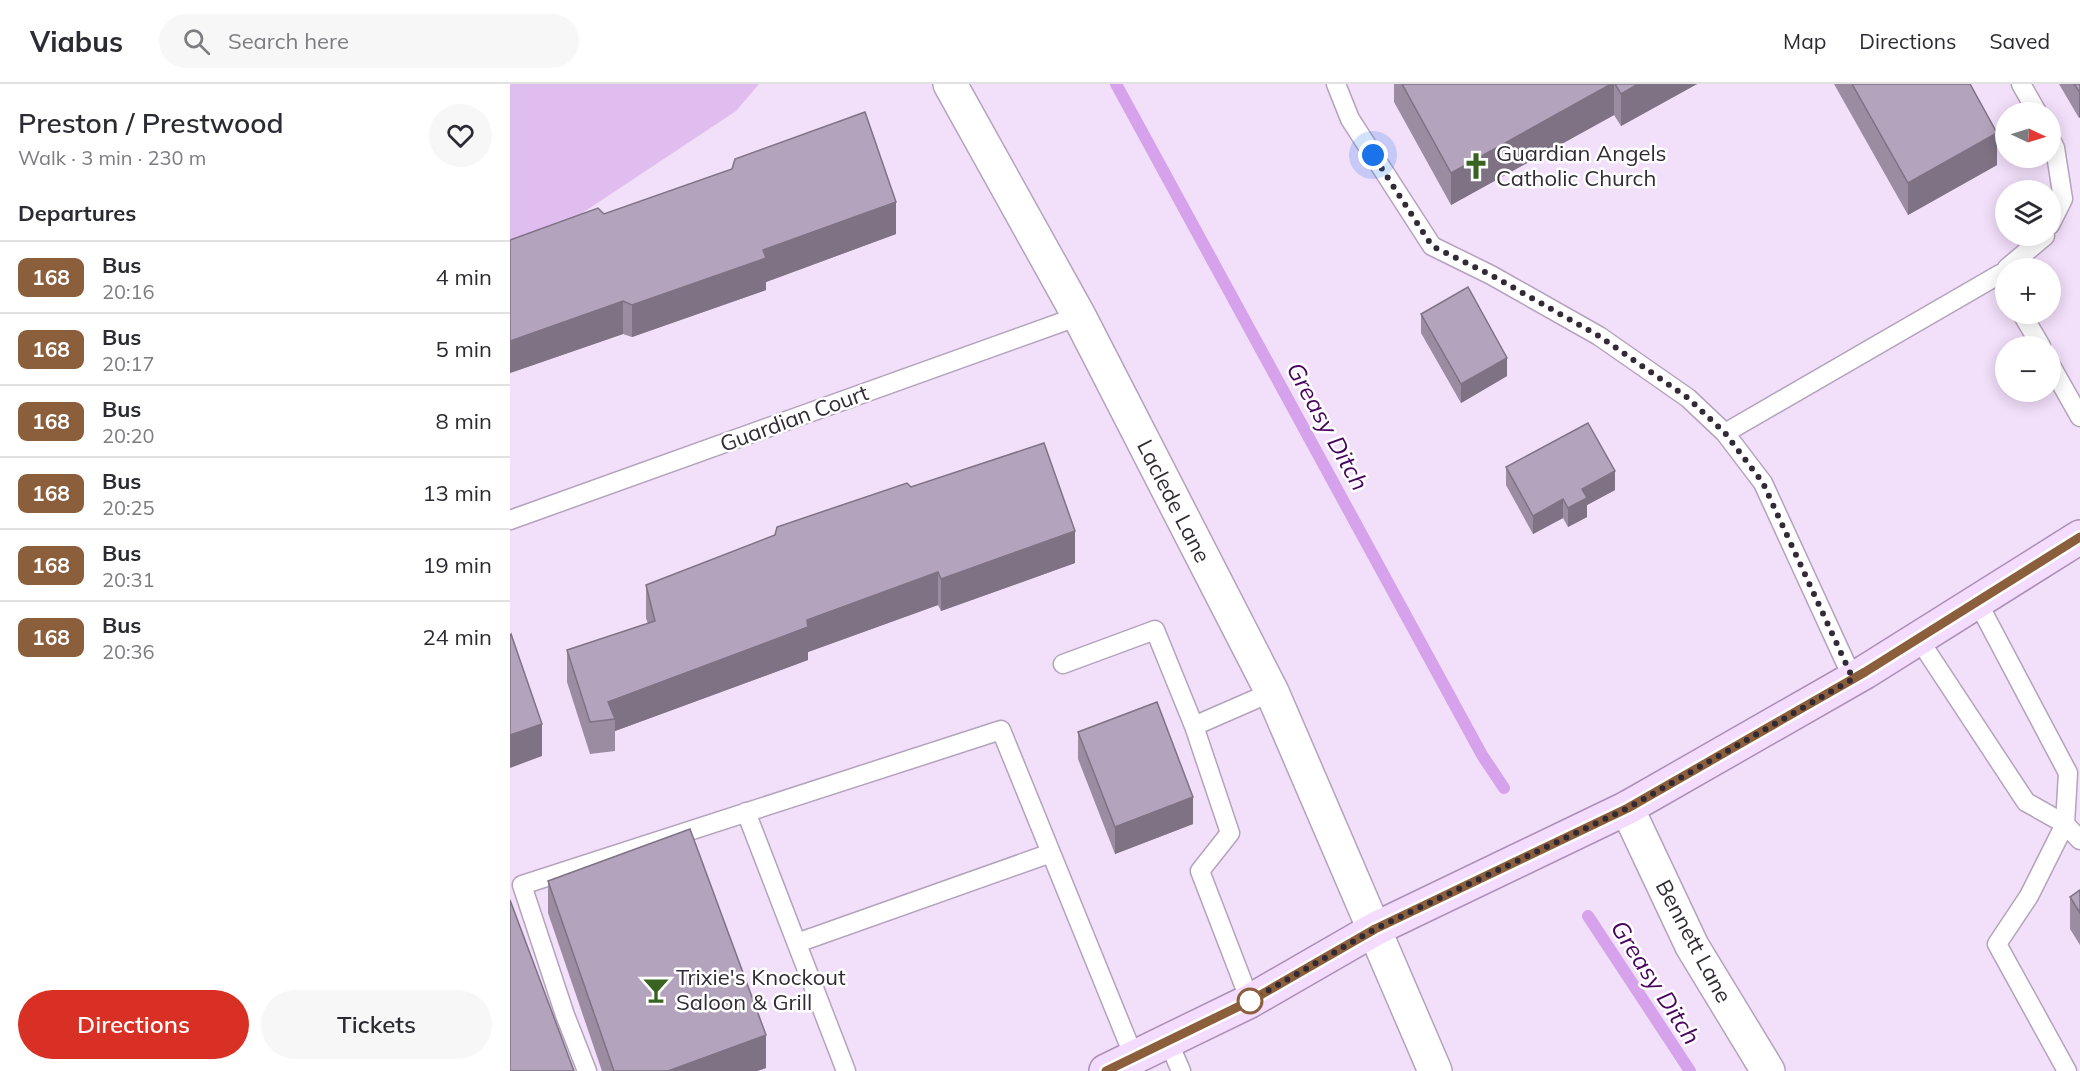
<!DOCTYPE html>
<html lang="en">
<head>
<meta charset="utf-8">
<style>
  body { margin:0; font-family:Mulish,sans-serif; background:#f7f7f7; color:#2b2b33; height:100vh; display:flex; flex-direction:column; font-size:22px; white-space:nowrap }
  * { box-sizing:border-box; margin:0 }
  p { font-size:20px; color:#7c7c81 }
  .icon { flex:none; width:33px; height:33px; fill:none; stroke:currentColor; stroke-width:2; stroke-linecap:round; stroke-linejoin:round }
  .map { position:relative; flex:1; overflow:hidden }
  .details { display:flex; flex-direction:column; background:#fff; width:510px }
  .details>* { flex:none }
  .badge { padding:0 12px; border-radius:9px; font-size:21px; line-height:39px }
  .needle { width:39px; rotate:94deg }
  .buttons { position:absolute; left:1485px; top:18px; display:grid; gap:12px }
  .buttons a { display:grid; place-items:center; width:66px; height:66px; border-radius:50%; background:#fff; box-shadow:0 3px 15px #0003; font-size:30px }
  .you { position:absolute; width:30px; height:30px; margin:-15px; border:4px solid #fff; border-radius:50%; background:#1a73e8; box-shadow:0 0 0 9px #1a73e833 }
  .map>.badge { position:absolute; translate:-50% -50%; box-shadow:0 0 0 3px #fff }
  h2 { padding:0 18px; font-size:22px; line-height:54px }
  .round { display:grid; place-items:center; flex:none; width:63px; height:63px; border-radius:32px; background:#f7f7f7 }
  .headline { display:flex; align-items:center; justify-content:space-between; height:102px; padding:0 18px }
  h1 { font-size:28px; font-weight:600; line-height:45px }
  .cta { display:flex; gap:12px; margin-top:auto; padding:12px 18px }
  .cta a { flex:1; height:69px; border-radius:36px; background:#d93025; color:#fff; font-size:24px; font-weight:600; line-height:69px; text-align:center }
  .cta a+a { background:#f7f7f7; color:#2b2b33 }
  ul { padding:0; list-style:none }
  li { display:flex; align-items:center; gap:18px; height:72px; padding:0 18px; border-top:2px solid #e1e1e2 }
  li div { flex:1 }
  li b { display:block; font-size:22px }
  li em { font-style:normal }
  li .badge { min-width:66px; font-weight:700; text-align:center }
  header { display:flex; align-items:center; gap:36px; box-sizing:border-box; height:84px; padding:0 30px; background:#fff; border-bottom:2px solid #e1e1e2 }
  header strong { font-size:28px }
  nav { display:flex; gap:33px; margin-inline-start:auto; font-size:21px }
  .search { width:420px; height:54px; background:#f7f7f7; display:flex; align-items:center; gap:15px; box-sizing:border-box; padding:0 21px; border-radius:33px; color:#7c7c81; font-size:22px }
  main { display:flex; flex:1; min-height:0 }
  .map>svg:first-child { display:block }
  .green { fill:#e0bdef }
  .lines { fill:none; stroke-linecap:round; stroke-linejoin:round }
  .stream { stroke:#d6a2eb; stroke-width:12 }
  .service-casing { stroke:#b4a3bc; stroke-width:21 }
  .minor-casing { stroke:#b4a3bc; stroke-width:36 }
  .primary-casing { stroke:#ab8fb7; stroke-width:36 }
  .service { stroke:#fff; stroke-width:18 }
  .minor { stroke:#fff; stroke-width:33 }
  .primary { stroke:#f4dcfe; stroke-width:33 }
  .wall { fill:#9b8ca2 }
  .shaded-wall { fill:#7e7284 }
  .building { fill:#b4a3bc; stroke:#7e7284; stroke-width:1.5 }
  .line-casing { stroke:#fff; stroke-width:14 }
  .line { stroke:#8b5e3c; stroke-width:9 }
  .walk { stroke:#322b35; stroke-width:6; stroke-dasharray:0 10.8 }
  .stop-dot { fill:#fff; stroke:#8b5e3c; stroke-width:3 }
  .labels { text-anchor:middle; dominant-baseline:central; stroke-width:5; stroke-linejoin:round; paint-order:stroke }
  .poi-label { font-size:22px; fill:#322b35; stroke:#fff; text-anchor:start }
  .street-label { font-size:22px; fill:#322b35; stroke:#fff }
  .water-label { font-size:24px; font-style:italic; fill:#49045e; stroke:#fff }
</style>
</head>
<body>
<header>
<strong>Viabus</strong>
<div class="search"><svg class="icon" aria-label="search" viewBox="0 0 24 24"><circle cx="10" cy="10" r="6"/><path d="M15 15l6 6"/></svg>Search here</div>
<nav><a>Map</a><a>Directions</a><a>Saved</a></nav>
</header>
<main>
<section class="details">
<div class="headline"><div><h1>Preston / Prestwood</h1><p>Walk · 3 min · 230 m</p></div><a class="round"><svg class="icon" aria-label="heart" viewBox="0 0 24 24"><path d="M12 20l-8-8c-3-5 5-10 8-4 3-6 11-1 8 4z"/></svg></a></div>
<h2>Departures</h2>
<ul>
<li><span class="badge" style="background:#8b5e3c;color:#fff">168</span><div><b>Bus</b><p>20:16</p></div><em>4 min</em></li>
<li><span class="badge" style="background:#8b5e3c;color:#fff">168</span><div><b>Bus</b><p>20:17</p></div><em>5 min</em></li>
<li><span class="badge" style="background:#8b5e3c;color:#fff">168</span><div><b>Bus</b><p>20:20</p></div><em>8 min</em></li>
<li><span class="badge" style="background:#8b5e3c;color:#fff">168</span><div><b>Bus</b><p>20:25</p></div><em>13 min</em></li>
<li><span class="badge" style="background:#8b5e3c;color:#fff">168</span><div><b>Bus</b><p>20:31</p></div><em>19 min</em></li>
<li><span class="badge" style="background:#8b5e3c;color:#fff">168</span><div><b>Bus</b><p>20:36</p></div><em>24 min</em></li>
</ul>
<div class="cta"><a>Directions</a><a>Tickets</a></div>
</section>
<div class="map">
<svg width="1570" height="987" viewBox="0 0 1570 987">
  <rect width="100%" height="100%" fill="#f2dffa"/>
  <path class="green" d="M0 0H249L226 27 0 177Z"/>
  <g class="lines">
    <path class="stream" d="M606 0 972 671 994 704
      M1078 832 1180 987"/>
    <defs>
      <path id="service" d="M826 0 840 35 922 162 981 191 1089 252 1178 314 1215 349 1253 399 1343 595
        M1511 0 1527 28
        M1540 54 1545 64 1553 115 1540 141
        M1497 184 1535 152
        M1512 230 1531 262
        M1540 280 1570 333
        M1215 349 1490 190
        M0 436 569 232
        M1467 517 1558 689 1555 740 1519 812 1487 860 1557 987
        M1408 554 1516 718 1555 740 1570 756
        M553 580 645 546 684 642
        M236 728 336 987
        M287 859 541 769
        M740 917 690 787 720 749 684 642 762 608
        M658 957 671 987
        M77 987 55 931 12 801 491 646 624 973"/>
      <path id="minor" d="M440 0 569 232 762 608 925 987
        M1117 724 1182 862 1258 987"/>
      <path id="primary" d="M596 987 740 917 865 845 1117 724 1355 588 1570 453"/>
    </defs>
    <use href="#service" class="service-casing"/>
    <use href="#minor" class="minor-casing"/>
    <use href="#primary" class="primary-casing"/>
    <use href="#service" class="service"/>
    <use href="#minor" class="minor"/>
    <use href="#primary" class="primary"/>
  </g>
  <path class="wall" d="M884 0H1187L1111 42 1104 31 941 121 884 18Z
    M1324 0H1460L1487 81 1398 131Z
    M1549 0H1570V33L1569 34Z
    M94 130 386 150 256 198V206L122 253 113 250 0 289V156Z
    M911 230 997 292 951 319 911 249Z
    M996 383 1105 406 1077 421V433L1058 443 1053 434 1023 450 996 401Z
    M401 403 565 479 431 527 428 521 298 568V576L105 647V667L80 670 57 598V566L138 540 136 534V501L265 451Z
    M568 648 683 740 605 770 568 675Z
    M38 797 256 984 247 987H92L38 829Z
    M1570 806V861L1560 845V813Z"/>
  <path class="shaded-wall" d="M1101 0H1104V31L941 121V89Z
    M1128 0H1187L1111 42V10Z
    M1569 7H1570V33L1569 34Z
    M1487 49V81L1398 131V99Z
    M386 118V150L256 198V206L122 253V221L253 166Z
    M113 217V250L0 289V257Z
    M997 274V292L951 319V300Z
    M1105 387V406L1077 421V433L1058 443V424L1072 405Z
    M1053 415V434L1023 450V432Z
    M565 447V479L431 527V495Z
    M428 488V521L298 568V576L105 647V635L98 618 297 536Z
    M32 640V672L0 684V651Z
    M683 713V740L605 770V743Z
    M256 951V984L247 987H158Z"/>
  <path class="building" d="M892 0H1101L941 89Z
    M1105 0H1128L1111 10Z
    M1342 0H1460L1487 49 1398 99Z
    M1564 0H1570V7H1569Z
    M355 28 386 118 253 166 256 174 122 221 113 217 0 257V156L88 124 94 130 222 85 225 75Z
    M958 203 997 274 951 300 911 230Z
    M1078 339 1105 387 1072 405 1077 414 1058 424 1053 415 1023 432 996 383Z
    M534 359 565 447 431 495 428 488 297 536 298 543 98 618 105 635 80 638 57 566 145 537 136 501 265 451 267 443 397 399 401 403Z
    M1 550 32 640 0 651V551Z
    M647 618 683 713 605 743 568 648Z
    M180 745 256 951 158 987H104L38 797Z
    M1570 806V829L1560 813Z
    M0 816 64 987H0Z"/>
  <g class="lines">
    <defs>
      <path id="line" d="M596 987 740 917 865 845 1118 724 1355 588 1570 453"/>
    </defs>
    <use href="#line" class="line-casing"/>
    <use href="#line" class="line"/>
    <path class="walk" d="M740 917 865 845 1118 724 1343 595 1253 399 1215 349 1178 314 1089 252 981 191 922 162 863 71"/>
  </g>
  <defs>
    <symbol id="church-bare" viewBox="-9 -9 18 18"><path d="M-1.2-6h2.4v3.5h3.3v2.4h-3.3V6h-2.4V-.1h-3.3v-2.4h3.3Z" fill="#396320" stroke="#fff" stroke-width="2.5" paint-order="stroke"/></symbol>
    <symbol id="bar-bare" viewBox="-9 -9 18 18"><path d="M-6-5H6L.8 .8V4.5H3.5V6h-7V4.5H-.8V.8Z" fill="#396320" stroke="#fff" stroke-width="2.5" paint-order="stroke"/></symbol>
  </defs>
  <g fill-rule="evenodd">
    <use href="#church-bare" x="947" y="63" width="38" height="38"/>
    <use href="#bar-bare" x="127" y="887" width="38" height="38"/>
  </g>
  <circle class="stop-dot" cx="740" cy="917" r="12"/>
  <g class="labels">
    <g class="poi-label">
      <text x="986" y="69">Guardian Angels<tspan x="986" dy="25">Catholic Church</tspan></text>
      <text x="166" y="893">Trixie's Knockout<tspan x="166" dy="25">Saloon &amp; Grill</tspan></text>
    </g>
    <g class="street-label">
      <text transform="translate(284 334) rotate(-20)">Guardian Court</text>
      <text transform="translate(664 417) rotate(63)">Laclede Lane</text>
      <text transform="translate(1184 857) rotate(62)">Bennett Lane</text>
    </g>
    <g class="water-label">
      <text transform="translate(818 342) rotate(61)">Greasy Ditch</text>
      <text transform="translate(1146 898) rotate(57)">Greasy Ditch</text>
    </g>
  </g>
</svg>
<div class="buttons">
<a><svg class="needle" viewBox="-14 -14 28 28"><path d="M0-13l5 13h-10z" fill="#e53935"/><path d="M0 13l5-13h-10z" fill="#7c7c81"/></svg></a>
<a><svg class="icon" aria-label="layers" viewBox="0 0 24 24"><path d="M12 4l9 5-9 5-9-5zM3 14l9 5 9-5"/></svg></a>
<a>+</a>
<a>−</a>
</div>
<div class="you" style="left:863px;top:71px"></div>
</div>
</main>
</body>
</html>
